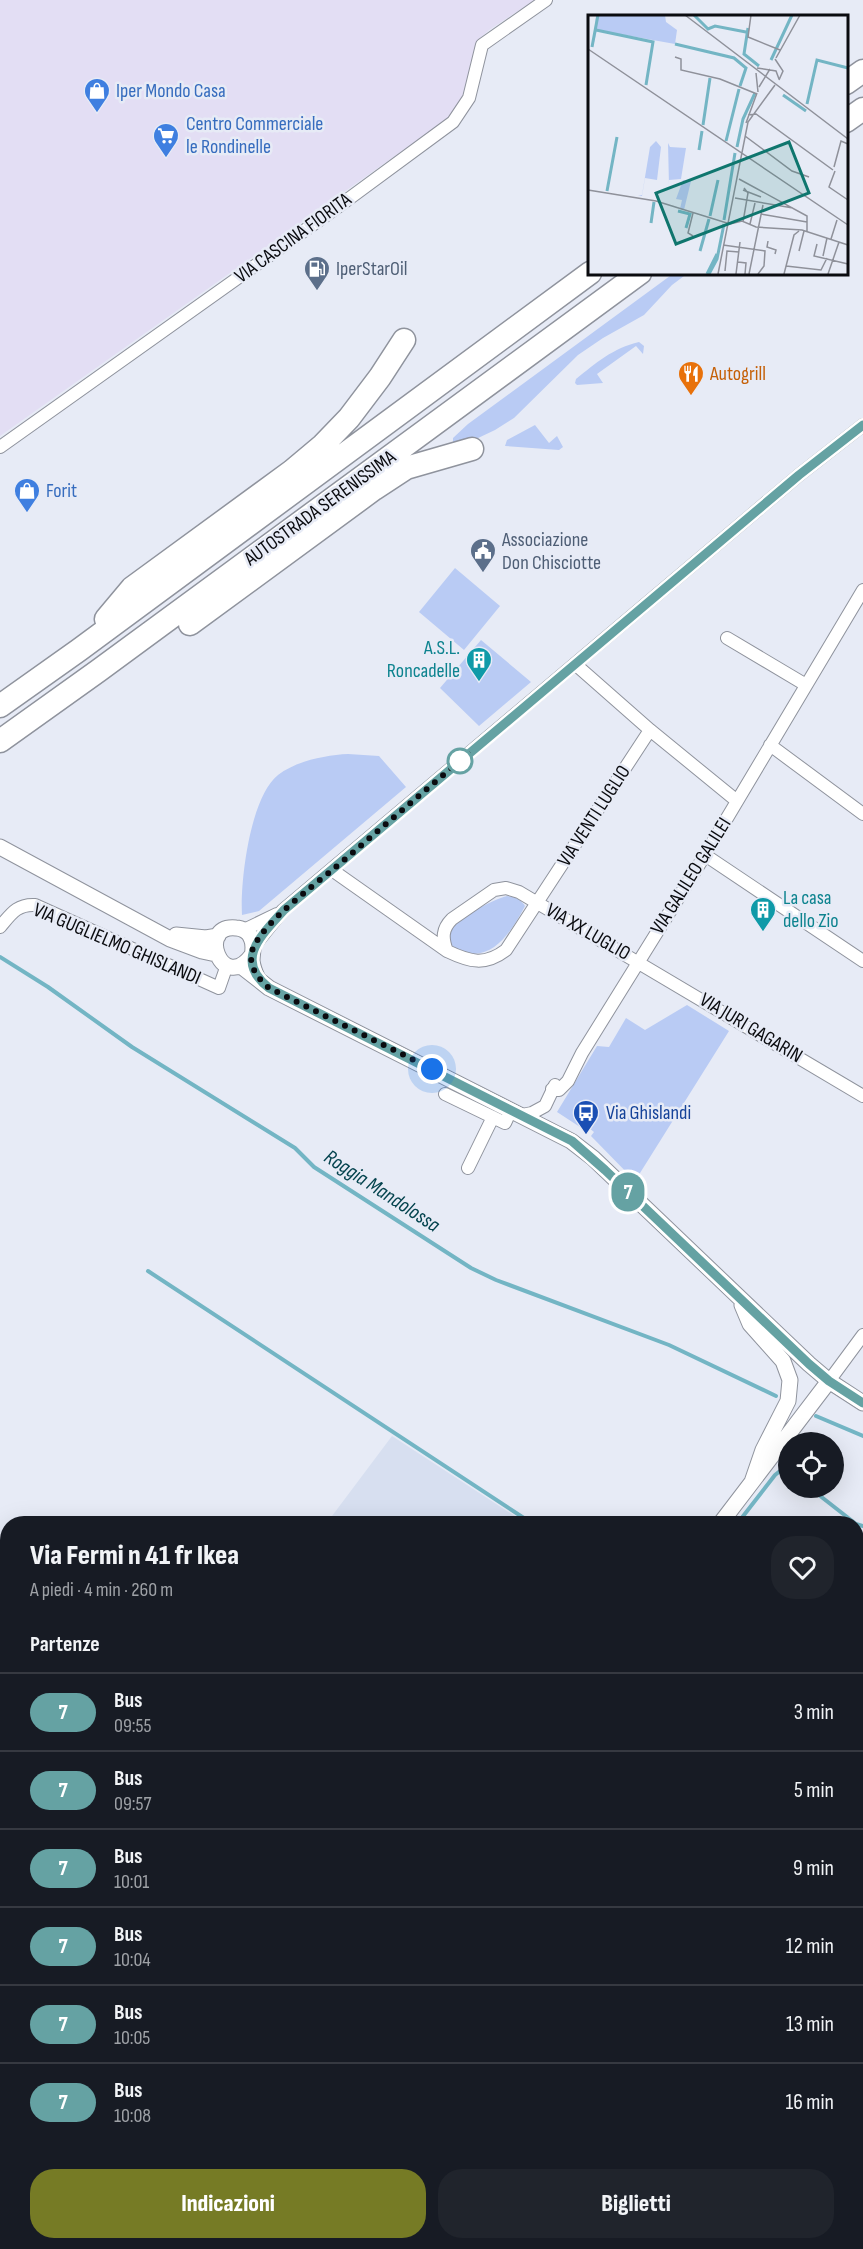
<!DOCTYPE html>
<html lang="it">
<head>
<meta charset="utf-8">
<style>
  body { margin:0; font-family:"Sofia Sans Condensed",sans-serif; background:#20242c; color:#f1f3f6; height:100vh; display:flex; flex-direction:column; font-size:22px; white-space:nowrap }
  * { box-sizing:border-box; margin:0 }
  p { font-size:20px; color:#9ea1a6 }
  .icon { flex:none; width:33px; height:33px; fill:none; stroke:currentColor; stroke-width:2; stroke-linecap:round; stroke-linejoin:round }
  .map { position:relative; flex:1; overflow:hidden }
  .sheet { position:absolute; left:0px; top:1516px; width:864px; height:734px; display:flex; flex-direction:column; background:#171b24; border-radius:24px 24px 0 0; box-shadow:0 6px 24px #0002 }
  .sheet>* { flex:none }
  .badge { padding:0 12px; border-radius:20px; font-size:21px; line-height:39px }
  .fabs { position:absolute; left:778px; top:1432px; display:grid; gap:12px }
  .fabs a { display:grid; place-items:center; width:66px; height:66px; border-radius:50%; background:#171b24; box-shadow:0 6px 24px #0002; font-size:30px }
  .you { position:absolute; width:30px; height:30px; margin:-15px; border:4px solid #fff; border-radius:50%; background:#1a73e8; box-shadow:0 0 0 9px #1a73e833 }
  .map>.badge { position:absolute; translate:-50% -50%; box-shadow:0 0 0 3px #fff }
  h2 { padding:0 30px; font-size:22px; line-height:54px }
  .round { display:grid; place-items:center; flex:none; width:63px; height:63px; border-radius:24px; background:#20242c }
  .head { display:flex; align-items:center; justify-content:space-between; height:102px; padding:0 30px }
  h1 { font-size:28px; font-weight:800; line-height:45px }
  .primary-button { display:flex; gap:12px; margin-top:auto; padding:12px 30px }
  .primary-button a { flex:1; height:69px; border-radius:24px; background:#767b25; color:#fff; font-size:24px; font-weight:800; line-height:69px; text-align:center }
  .primary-button a+a { background:#20242c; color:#f1f3f6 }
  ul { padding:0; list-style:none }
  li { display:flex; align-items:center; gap:18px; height:78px; padding:0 30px; border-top:2px solid #363941 }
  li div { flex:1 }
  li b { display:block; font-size:22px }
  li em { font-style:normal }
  li .badge { min-width:66px; font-weight:700; text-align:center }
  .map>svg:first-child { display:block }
  .commercial { fill:#e3def4 }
  .built { fill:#d7dff0 }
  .green { fill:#b9cbf4 }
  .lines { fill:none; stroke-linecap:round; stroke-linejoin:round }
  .stream { stroke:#73b5c4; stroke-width:4 }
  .minor-casing { stroke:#8f939d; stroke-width:14 }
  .tertiary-casing { stroke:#8f939d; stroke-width:17 }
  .motorway-casing { stroke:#8f939d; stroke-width:25 }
  .minor { stroke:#fff; stroke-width:12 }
  .tertiary { stroke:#fff; stroke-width:15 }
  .motorway { stroke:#fff; stroke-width:22 }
  .line-casing { stroke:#fff; stroke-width:14 }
  .line { stroke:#65a2a3; stroke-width:9 }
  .walk { stroke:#0a0b0f; stroke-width:6; stroke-dasharray:0 10.8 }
  .stop-dot { fill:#fff; stroke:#65a2a3; stroke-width:3 }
  .labels { text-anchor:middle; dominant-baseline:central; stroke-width:5; stroke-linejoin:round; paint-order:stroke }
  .shop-label { font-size:20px; fill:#366cbe; stroke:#e7ebf6; text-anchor:start }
  .street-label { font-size:20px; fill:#0a0b0f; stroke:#e7ebf6 }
  .service-label { font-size:20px; fill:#4e5e75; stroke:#e7ebf6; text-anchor:start }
  .food-label { font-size:20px; fill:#c56008; stroke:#e7ebf6; text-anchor:start }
  .culture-label { font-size:20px; fill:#0d838f; stroke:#e7ebf6; text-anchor:end }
  .transit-label { font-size:20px; fill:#164399; stroke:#e7ebf6; text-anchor:start }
  .water-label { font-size:21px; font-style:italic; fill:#04434e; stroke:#e7ebf6 }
  .inset-river { fill:none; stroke:#73b5c4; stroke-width:3 }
  .inset-road { fill:none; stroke:#8f919a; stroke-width:1.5 }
  .view { fill:#0f766e; fill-opacity:0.15; stroke:#0f766e; stroke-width:3 }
  .inset-edge { fill:none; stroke:#0a0b0f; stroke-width:3 }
</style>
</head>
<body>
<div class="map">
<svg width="863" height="2249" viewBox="0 0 863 2249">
  <rect width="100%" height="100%" fill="#e7ebf6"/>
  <path class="commercial" d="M0 0H535L489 30 477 41 461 102 457 110 447 119 0 436Z"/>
  <path class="built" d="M392 1436 527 1524H326Z
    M856 1950 863 1955V2137L856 2132Z"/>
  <path class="green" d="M674 273H688L672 285 644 315 603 338 578 355 514 418 495 430 476 439 455 444 453 443V438L468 424Z
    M639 342 644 346 643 354 636 346 597 374 603 383 577 385 575 383 576 379C596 363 613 348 639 342Z
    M535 425 549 443 557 436 563 447 559 450 505 446 507 440Z
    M455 568 500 606 464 650 419 612Z
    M481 640 531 682 479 726 440 688Z
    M348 754 379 756 406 787 259 911 242 915C240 882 250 797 278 775 296 761 326 755 348 754Z
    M507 896C515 897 521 899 525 906 512 931 491 965 459 950 454 948 448 943 448 937 447 922 494 899 507 896Z
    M687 1005 729 1031 635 1181 591 1136 594 1132 584 1124 580 1127 557 1112 597 1046 609 1047 626 1018 645 1030Z
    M7 1699V1810L0 1805V1712Z"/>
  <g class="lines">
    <path class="stream" d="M0 957 48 987 132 1047 295 1148 314 1167 471 1268 496 1280 669 1345 776 1396
      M148 1271 533 1524
      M816 1416 863 1436
      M810 1488 856 1524
      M737 1524 775 1475 780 1471 789 1473
      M856 1524 863 1526
      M856 1752 863 1757"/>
    <defs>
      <path id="minor" d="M0 447 339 206 453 122 469 98 482 45 546 0
        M727 638 806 685
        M575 664 650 730 737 801
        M770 745 863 814
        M705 855 863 961
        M332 870 447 951C470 962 485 966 506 950L650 730
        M0 927C11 914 17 904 35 905L219 988 227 965
        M244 930 277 914
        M254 946 283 910 799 475 863 425
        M447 951C442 938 442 929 452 919L494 890 506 888 519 892 863 1096
        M552 1089 559 1090 568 1081 582 1053 705 855 863 590
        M445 1094 505 1123 511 1110
        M522 1115 532 1113 545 1106 555 1085
        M468 1168 493 1117
        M829 1381 863 1335"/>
      <path id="tertiary" d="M0 847 170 939 202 951 216 954
        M176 935 206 938 218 936
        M252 955C222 995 196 924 236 928 242 928 249 932 251 938 255 945 252 953 252 961 253 968 255 973 258 979
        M241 966 269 988 571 1141 593 1158 809 1364 829 1381 863 1403
        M742 1305 750 1324 783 1361 790 1380 788 1401 763 1450 752 1482
        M720 1524 829 1381
        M146 2249 151 2242"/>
      <path id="motorway" d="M846 83 863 71
        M846 121 863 109
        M106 619 132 588 292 471 323 445 349 418 380 377 404 340
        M190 624 374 489 406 468 472 449
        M0 706 79 650 590 273
        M0 741 98 671 640 273"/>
    </defs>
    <use href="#minor" class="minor-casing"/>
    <use href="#tertiary" class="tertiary-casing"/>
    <use href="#motorway" class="motorway-casing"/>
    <use href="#minor" class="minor"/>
    <use href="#tertiary" class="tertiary"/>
    <use href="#motorway" class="motorway"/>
  </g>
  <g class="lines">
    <defs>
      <path id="line" d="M863 425 799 475 284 910C262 935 233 960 269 988L572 1141 605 1170 809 1364 829 1381 863 1403"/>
    </defs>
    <use href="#line" class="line-casing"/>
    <use href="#line" class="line"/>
    <path class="walk" d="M432 1069 269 988C256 977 245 962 255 944 270 918 308 890 331 871 377 832 422 793 468 754L460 761"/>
  </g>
  <defs>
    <symbol id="shop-pin" viewBox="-11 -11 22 30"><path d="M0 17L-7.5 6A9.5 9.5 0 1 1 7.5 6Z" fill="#3f7fe0" stroke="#e7ebf6"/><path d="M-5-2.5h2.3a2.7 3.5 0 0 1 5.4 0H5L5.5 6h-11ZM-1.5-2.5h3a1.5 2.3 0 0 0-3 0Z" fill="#fff"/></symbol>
    <symbol id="supermarket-pin" viewBox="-11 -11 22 30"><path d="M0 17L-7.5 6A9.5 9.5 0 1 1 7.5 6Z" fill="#3f7fe0" stroke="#e7ebf6"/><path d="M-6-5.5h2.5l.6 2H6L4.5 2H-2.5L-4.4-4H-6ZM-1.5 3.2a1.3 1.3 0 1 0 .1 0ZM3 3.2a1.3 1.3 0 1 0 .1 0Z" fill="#fff"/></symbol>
    <symbol id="fuel-pin" viewBox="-11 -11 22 30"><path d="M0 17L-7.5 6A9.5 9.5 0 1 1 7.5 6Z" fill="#5c6f8a" stroke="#e7ebf6"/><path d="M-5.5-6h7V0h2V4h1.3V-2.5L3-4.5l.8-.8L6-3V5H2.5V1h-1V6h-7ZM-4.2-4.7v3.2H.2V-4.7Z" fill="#fff"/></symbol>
    <symbol id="restaurant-pin" viewBox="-11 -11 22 30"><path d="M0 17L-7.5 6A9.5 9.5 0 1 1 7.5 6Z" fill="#e8710a" stroke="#e7ebf6"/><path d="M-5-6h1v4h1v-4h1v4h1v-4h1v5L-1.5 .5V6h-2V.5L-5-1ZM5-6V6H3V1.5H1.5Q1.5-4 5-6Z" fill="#fff"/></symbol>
    <symbol id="civic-pin" viewBox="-11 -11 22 30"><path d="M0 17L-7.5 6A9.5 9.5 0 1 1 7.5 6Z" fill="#5c6f8a" stroke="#e7ebf6"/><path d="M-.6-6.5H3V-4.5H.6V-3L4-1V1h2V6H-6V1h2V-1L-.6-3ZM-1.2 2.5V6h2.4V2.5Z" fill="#fff"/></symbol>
    <symbol id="building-pin" viewBox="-11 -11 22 30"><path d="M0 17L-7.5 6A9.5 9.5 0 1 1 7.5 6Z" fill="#0f9aa8" stroke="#e7ebf6"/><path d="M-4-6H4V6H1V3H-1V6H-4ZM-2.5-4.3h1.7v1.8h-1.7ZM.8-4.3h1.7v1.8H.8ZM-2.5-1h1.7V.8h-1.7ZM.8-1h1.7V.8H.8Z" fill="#fff"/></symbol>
    <symbol id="bus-pin" viewBox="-11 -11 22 30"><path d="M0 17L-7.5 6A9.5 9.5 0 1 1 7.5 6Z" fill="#1a4fb4" stroke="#e7ebf6"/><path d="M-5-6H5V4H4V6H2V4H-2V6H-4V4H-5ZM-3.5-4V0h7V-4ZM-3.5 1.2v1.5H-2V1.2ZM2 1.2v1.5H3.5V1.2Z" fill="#fff"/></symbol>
  </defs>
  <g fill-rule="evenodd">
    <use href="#shop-pin" x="82" y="76" width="30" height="40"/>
    <use href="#supermarket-pin" x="151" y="121" width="30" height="40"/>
    <use href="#fuel-pin" x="302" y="254" width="30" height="40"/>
    <use href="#restaurant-pin" x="676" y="359" width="30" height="40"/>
    <use href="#shop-pin" x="12" y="476" width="30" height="40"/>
    <use href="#civic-pin" x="468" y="536" width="30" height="40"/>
    <use href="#building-pin" x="464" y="645" width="30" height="40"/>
    <use href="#building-pin" x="748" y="895" width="30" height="40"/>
    <use href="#bus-pin" x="571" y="1098" width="30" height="40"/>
  </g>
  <circle class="stop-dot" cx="460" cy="761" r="12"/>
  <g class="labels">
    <g class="shop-label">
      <text x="116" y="91">Iper Mondo Casa</text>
      <text x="186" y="124">Centro Commerciale<tspan x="186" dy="23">le Rondinelle</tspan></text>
      <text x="46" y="491">Forit</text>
    </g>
    <g class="street-label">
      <text transform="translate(293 238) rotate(-36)">VIA CASCINA FIORITA</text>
      <text transform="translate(320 508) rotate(-36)">AUTOSTRADA SERENISSIMA</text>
      <text transform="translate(594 816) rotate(-57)">VIA VENTI LUGLIO</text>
      <text transform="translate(691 876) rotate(-58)">VIA GALILEO GALILEI</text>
      <text transform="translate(588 932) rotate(30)">VIA XX LUGLIO</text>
      <text transform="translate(117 944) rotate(23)">VIA GUGLIELMO GHISLANDI</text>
      <text transform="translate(751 1028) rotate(31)">VIA JURI GAGARIN</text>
    </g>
    <g class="service-label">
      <text x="336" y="269">IperStarOil</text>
      <text x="502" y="540">Associazione<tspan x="502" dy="23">Don Chisciotte</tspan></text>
    </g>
    <g class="food-label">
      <text x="710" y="374">Autogrill</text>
    </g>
    <g class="culture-label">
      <text x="460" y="648">A.S.L.<tspan x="460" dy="23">Roncadelle</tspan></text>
      <text x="783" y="898" text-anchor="start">La casa<tspan x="783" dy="23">dello Zio</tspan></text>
    </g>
    <g class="transit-label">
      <text x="606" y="1113">Via Ghislandi</text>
    </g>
    <g class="water-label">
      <text transform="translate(382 1191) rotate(33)">Roggia Mandolossa</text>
    </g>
  </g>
  <g transform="translate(588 15)">
    <rect width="260" height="260" fill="#e7ebf6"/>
    <path d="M8 0H77L78 7 89 15 87 29 9 15 5 32ZM68 126 73 132 69 165 57 163 54 181 50 180H54L62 132ZM80 128 82 132 98 133 93 164 81 165V170ZM95 165 103 166 96 195 92 194 94 185 88 184Z" fill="#b9cbf4"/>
    <path class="inset-river" d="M106 0 120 14 127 11 158 17M160 13 156 39 171 51M8 15 65 27 58 70M87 29 146 43 158 53 152 71M4 32 10 0M183 45 204 0M195 80 218 96M219 89 229 45 260 53M115 110 122 63M138 126 151 74M149 132 155 104 167 78M111 135 114 116M19 176 29 122M90 196 102 199 98 213M122 201 130 165M136 205 147 138M63 208 66 187M112 236 121 204M119 259 129 239M121 259 129 244 136 209"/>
    <path class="inset-road" d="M97 0 260 124M163 0 160 22 192 35M0 34 260 210M87 42 93 44V55L132 64 169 79M188 43 212 0M187 44 195 56 191 65M169 53 188 56 191 64M168 58 170 77M171 72 182 54M160 100 168 99 245 155M158 108 169 78M157 121 204 156 221 162M246 152 253 126 260 129M247 156 241 172 260 185M151 164 219 201V216M0 175 68 186 142 209 154 206 168 212 214 215 260 230M155 175 173 182M147 183 205 193M173 199 219 207M155 207 160 178 156 173M162 209 167 188M105 221 100 218 105 198M243 224 249 205M180 226 179 232 188 235 187 239M229 229 226 241 260 249M135 230 177 236 176 251 170 259M211 236 216 216M235 241 239 223M150 247 158 248 157 259M198 251 233 255 239 243M137 256 139 236 151 237M130 259 160 107 187 70M148 259 152 227M161 259 175 190M196 259 206 220 211 216M240 259 251 227"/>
    <path class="view" d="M201 127 221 178 88 229 68 178Z"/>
    <rect width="260" height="260" class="inset-edge"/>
  </g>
</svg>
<div class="fabs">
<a><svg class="icon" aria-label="locate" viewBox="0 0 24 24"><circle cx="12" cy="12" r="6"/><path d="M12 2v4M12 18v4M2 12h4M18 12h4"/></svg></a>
</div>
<div class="you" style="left:432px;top:1069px"></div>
<b class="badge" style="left:628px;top:1192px;background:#65a2a3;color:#fff">7</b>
<section class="sheet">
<div class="head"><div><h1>Via Fermi n 41 fr Ikea</h1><p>A piedi · 4 min · 260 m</p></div><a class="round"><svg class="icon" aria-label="heart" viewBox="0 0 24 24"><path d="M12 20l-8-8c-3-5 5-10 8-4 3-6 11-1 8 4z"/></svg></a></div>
<h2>Partenze</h2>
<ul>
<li><span class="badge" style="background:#65a2a3;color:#fff">7</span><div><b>Bus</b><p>09:55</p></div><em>3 min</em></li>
<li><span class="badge" style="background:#65a2a3;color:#fff">7</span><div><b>Bus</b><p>09:57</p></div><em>5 min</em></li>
<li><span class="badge" style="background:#65a2a3;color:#fff">7</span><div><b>Bus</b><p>10:01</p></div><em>9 min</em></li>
<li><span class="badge" style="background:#65a2a3;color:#fff">7</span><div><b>Bus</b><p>10:04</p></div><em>12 min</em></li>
<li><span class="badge" style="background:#65a2a3;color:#fff">7</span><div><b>Bus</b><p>10:05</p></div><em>13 min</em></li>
<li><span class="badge" style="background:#65a2a3;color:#fff">7</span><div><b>Bus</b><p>10:08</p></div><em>16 min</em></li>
</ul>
<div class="primary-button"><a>Indicazioni</a><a>Biglietti</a></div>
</section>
</div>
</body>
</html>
